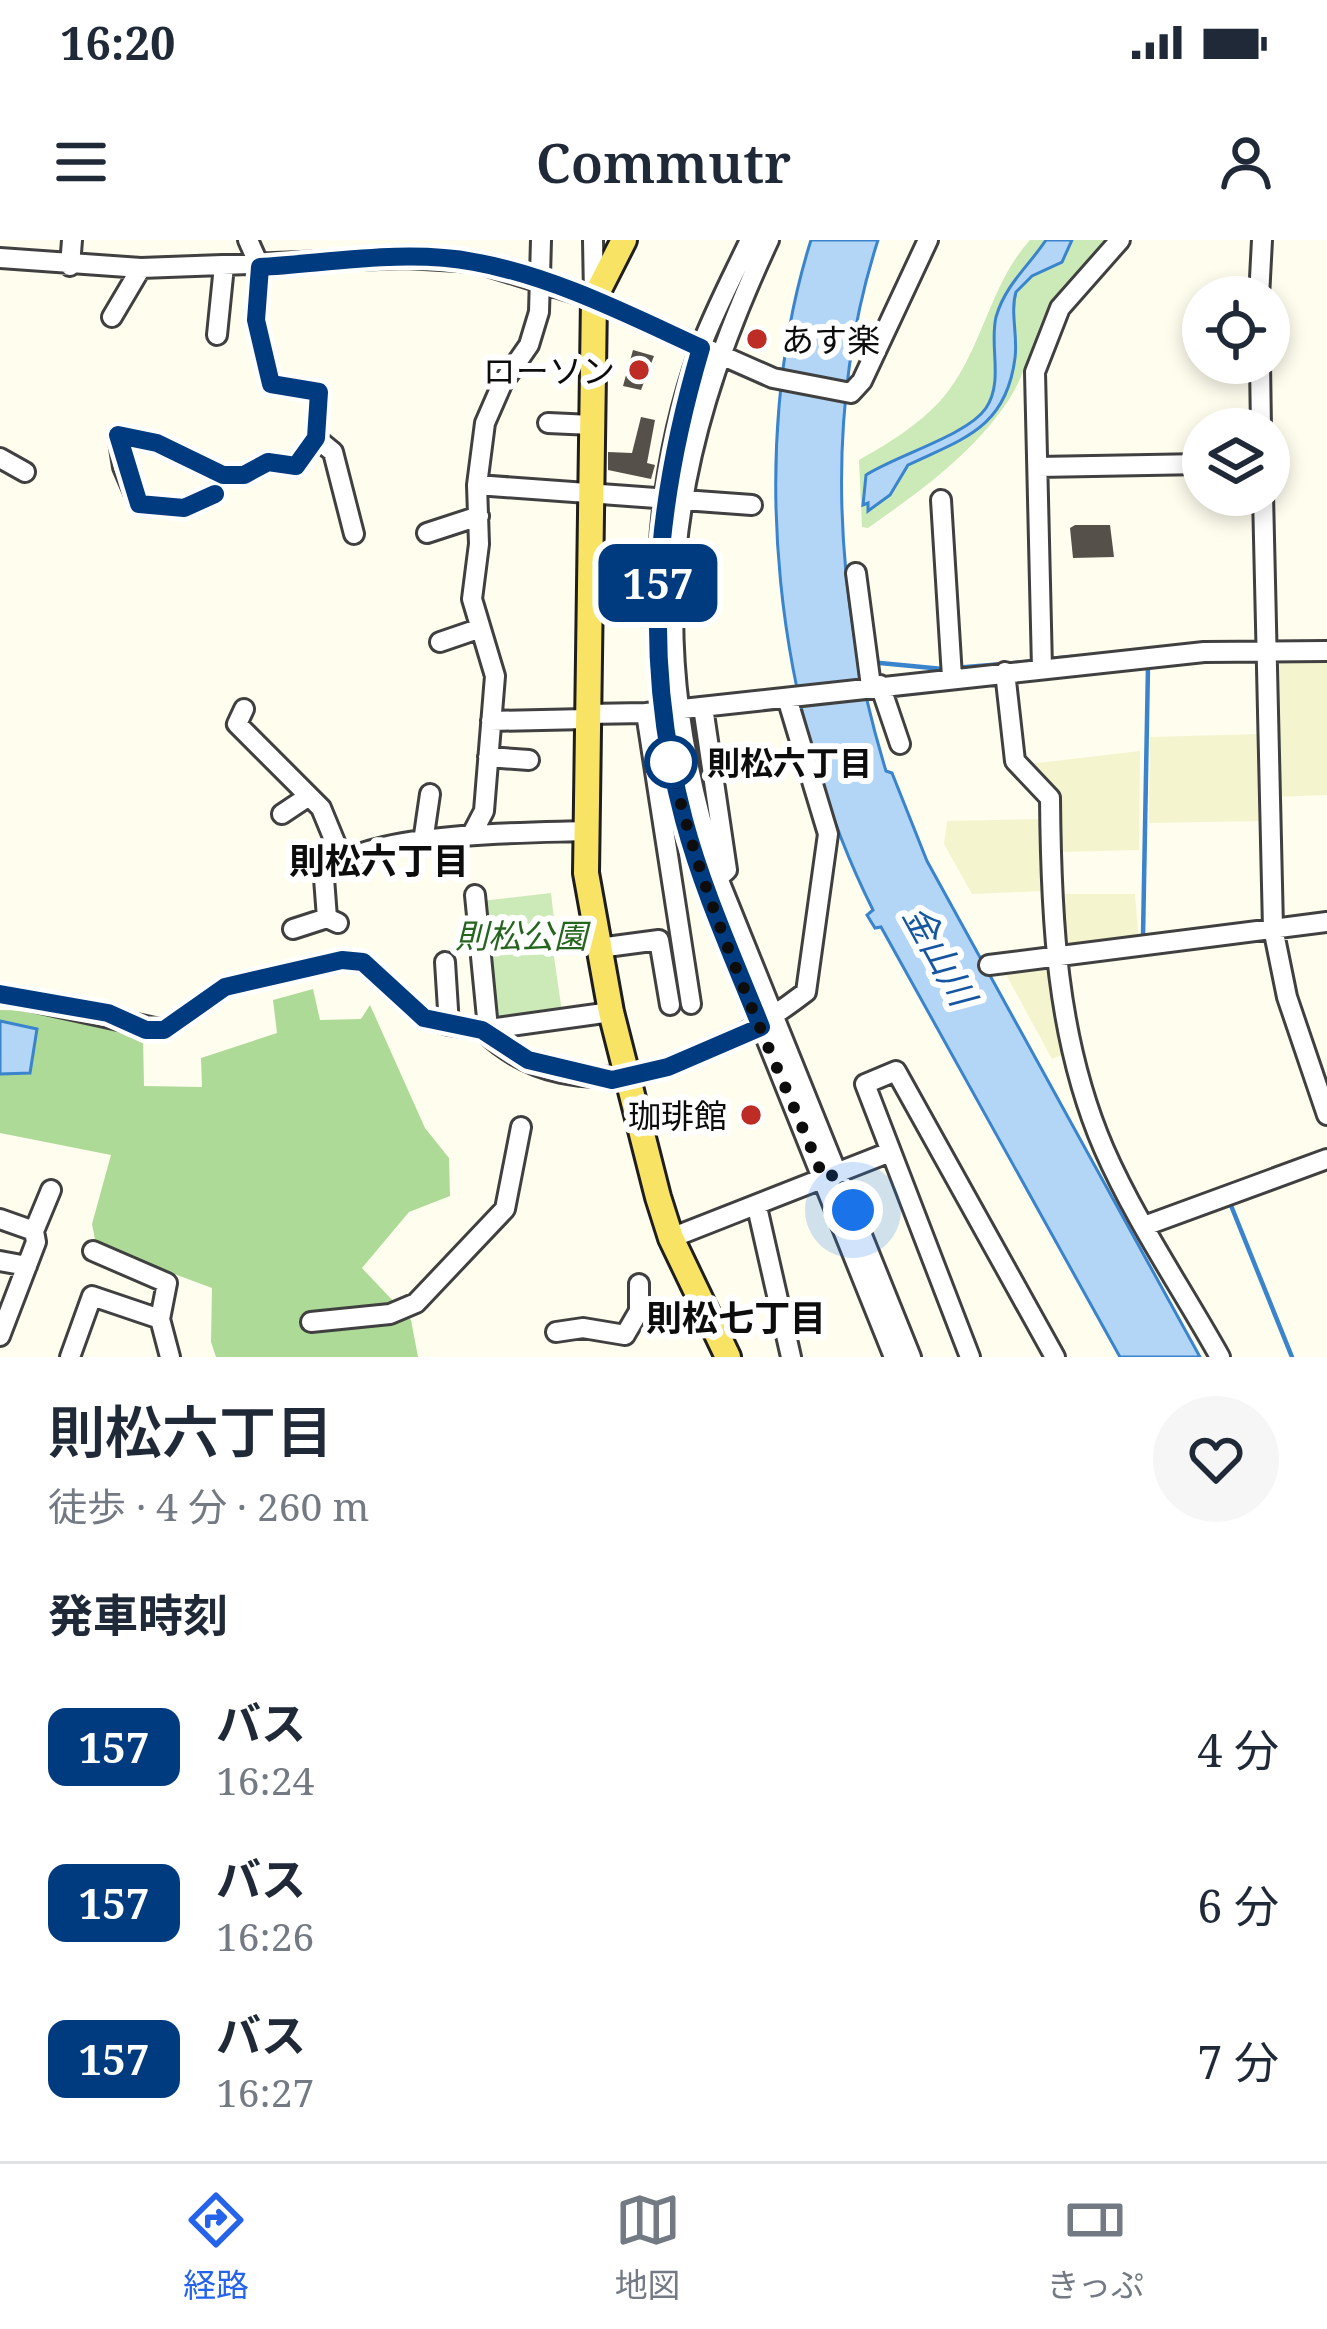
<!DOCTYPE html>
<html lang="ja">
<head>
<meta charset="utf-8">
<style>
  body { margin:0; font-family:"Noto Serif","Noto Sans JP",serif; background:#f6f6f7; color:#1f2937; height:100vh; display:flex; flex-direction:column; font-size:45px; white-space:nowrap }
  * { box-sizing:border-box; margin:0 }
  p { font-size:39px; color:#747a83 }
  .icon { flex:none; width:66px; height:66px; fill:none; stroke:currentColor; stroke-width:2; stroke-linecap:round; stroke-linejoin:round }
  .map { position:relative; height:1117px; overflow:hidden }
  .side { display:flex; flex-direction:column; background:#fff; flex:1 }
  .side>* { flex:none }
  .badge { padding:0 24px; border-radius:18px; font-size:42px; line-height:78px }
  .buttons { position:absolute; left:1182px; top:36px; display:grid; gap:24px }
  .buttons a { display:grid; place-items:center; width:108px; height:108px; border-radius:50%; background:#fff; box-shadow:0 6px 18px #0003; font-size:60px }
  .you { position:absolute; width:60px; height:60px; margin:-30px; border:9px solid #fff; border-radius:50%; background:#1a73e8; box-shadow:0 0 0 18px #1a73e833 }
  .map>.badge { position:absolute; translate:-50% -50%; box-shadow:0 0 0 6px #fff }
  h2 { padding:0 48px; font-size:45px; line-height:108px }
  .round { display:grid; place-items:center; flex:none; width:126px; height:126px; border-radius:63px; background:#f6f6f7 }
  .head { display:flex; align-items:center; justify-content:space-between; height:204px; padding:0 48px }
  h1 { font-size:57px; font-weight:600; line-height:90px }
  ul { padding:0; list-style:none }
  li { display:flex; align-items:center; gap:36px; height:156px; padding:0 48px }
  li div { flex:1 }
  li b { display:block; font-size:45px }
  li em { font-style:normal }
  li .badge { min-width:132px; font-weight:700; text-align:center }
  .status { display:flex; justify-content:space-between; align-items:center; height:84px; padding:0 60px; background:#fff; direction:ltr }
  .status svg { height:33px; fill:currentColor }
  header { display:flex; justify-content:space-between; align-items:center; height:156px; padding:0 48px; background:#fff; font-size:54px; font-weight:600 }
  .tab-bar { display:flex; justify-content:space-around; align-items:center; height:168px; border-top:3px solid #e0e1e3; background:#fff; font-size:33px; color:#747a83 }
  .tab-bar a { display:grid; justify-items:center; gap:6px }
  .tab-bar .current { color:#2563eb }
  .map>svg:first-child { display:block }
  .farmland { fill:#f4f5ce }
  .green { fill:#cce9b8 }
  .forest { fill:#aeda97 }
  .water { fill:#b3d6f6; stroke:#3984cd; stroke-width:3 }
  .lines { fill:none; stroke-linecap:round; stroke-linejoin:round }
  .stream { stroke:#3984cd; stroke-width:4.5 }
  .building { fill:#56504a }
  .minor-casing { stroke:#404040; stroke-width:24 }
  .major-casing { stroke:#1e1e1e; stroke-width:30 }
  .minor { stroke:#fff; stroke-width:18 }
  .major { stroke:#f9e364; stroke-width:24 }
  .line-casing { stroke:#fff; stroke-width:27 }
  .line { stroke:#003b80; stroke-width:18 }
  .walk { stroke:#0d0d0d; stroke-width:12; stroke-dasharray:0 21.6 }
  .poi-dot { fill:#be2d25; stroke:#fff; stroke-width:4.5 }
  .stop-dot { fill:#fff; stroke:#003b80; stroke-width:6 }
  .labels { text-anchor:middle; dominant-baseline:central; stroke-width:12; stroke-linejoin:round; paint-order:stroke }
  .poi-label { font-size:33px; fill:#0d0d0d; stroke:#fff; text-anchor:end }
  .stop-label { font-size:33px; font-weight:bold; fill:#0d0d0d; stroke:#fff; text-anchor:start }
  .park-label { font-size:33px; font-style:italic; fill:#25651d; stroke:#fff }
  .neighbourhood-label { font-size:36px; font-weight:bold; fill:#0d0d0d; stroke:#fff }
  .water-label { font-size:36px; font-style:italic; fill:#1656a0; stroke:#fff }
</style>
</head>
<body>
<div class="status"><b>16:20</b><svg viewBox="0 0 49 12"><path d="M0 12V9h3v3zM5 12V6h3v6zM10 12V3h3v9zM15 12V0h3v12zM26 1h20v11H26zM47 4h2v5h-2z"/></svg></div>
<header><svg class="icon" aria-label="menu" viewBox="0 0 24 24"><path d="M4 6h16M4 12h16M4 18h16"/></svg>Commutr<svg class="icon" aria-label="person" viewBox="0 0 24 24"><circle cx="12" cy="8" r="4"/><path d="M4 21q1-7 8-7t8 7"/></svg></header>
<div class="map">
<svg width="1327" height="1117" viewBox="0 0 1327 1117">
  <rect width="100%" height="100%" fill="#fffdee"/>
  <path class="farmland" d="M1281 419H1327V555L1274 557V437Z
    M1258 494 1260 581 1149 583 1150 497Z
    M1140 511 1139 610 1059 612 1057 553 1029 524Z
    M1043 579 1045 651 972 654 944 604 947 581Z
    M1059 654H1135L1139 702 1063 709Z
    M1049 723 1067 813 1052 819 1003 729Z"/>
  <path class="green" d="M1030 0H1108C1087 23 1062 42 1047 70 1032 100 1026 136 1006 164 970 216 919 252 868 288L862 287 859 220C891 202 927 180 949 150 983 105 991 43 1030 0Z
    M551 653 555 688 564 689 566 709 553 710 562 772 493 779 481 661Z"/>
  <path class="forest" d="M313 749 320 780 361 779 370 765 425 888 449 918 450 956 409 972 362 1028 411 1080 418 1117H216L211 1102 212 1048 96 1005 92 984 111 915 0 893V834L29 832 37 789 0 781V770C52 771 95 776 143 797L144 846 202 847 201 818 277 793 273 760Z"/>
  <path class="water" d="M811 0H878C823 171 834 361 886 531L892 533 927 621 1200 1117H1120L881 687 875 688 867 675 873 670C775 475 745 210 811 0Z
    M1046 0H1072L1062 22 1032 36 1016 52C1010 72 1018 96 1015 118 1006 189 962 199 908 225L890 255 868 271V263L863 265 866 235C897 215 968 195 986 168 1004 141 989 106 996 77 1005 45 1028 27 1046 0Z
    M0 781 37 789 30 833 0 834Z"/>
  <g class="lines">
    <path class="stream" d="M1048 419 1072 417
      M880 423 943 429
      M954 428 1038 421
      M1143 697 1148 426
      M1230 963 1292 1117"/>
  </g>
  <path class="building" d="M633 110 654 116 641 150 623 146Z
    M641 177 655 180 647 223 655 225 651 239 608 230V212L632 213Z
    M1075 285H1110L1114 317 1073 318 1070 288Z"/>
  <g class="lines">
    <defs>
      <path id="minor" d="M593 0 594 54
        M750 0C733 36 714 72 700 109 638 283 649 470 704 644L894 1117
        M769 0C665 222 642 401 718 638L911 1117
        M0 18 141 28 406 18 475 22 594 59 773 138 851 153 862 141 928 0
        M70 26 72 0
        M1259 57 1262 0
        M112 77 141 28
        M217 95 224 26
        M1260 123 1261 189
        M548 183 592 185
        M316 198 333 212 354 294
        M0 218 25 232
        M1038 227 1203 224
        M477 245 752 265
        M215 254 184 268 139 264 123 227 118 195 157 204 223 235H243L268 222 296 227 316 198 319 152 271 144 255 80 260 27 248 0
        M1263 255 1273 688 1287 757 1327 875
        M941 260 952 437
        M427 293 479 276
        M856 333 871 446
        M440 402 478 389
        M1042 428 1035 132 1060 68 1120 0
        M1005 432 1015 521 1050 558C1051 676 1056 798 1104 909 1135 980 1182 1049 1220 1117
        M880 445 900 504
        M703 467 727 630 718 638
        M244 469 237 484 321 568 342 619
        M646 473 691 764
        M587 474 646 473 1204 412 1327 411
        M491 481 587 479
        M488 517 529 520
        M282 574 309 556
        M472 594 484 571 495 436 472 359 479 304 477 245 485 183 502 144 529 105 539 72 541 0
        M423 602 430 554
        M475 655 488 788
        M338 683 327 678 324 638C348 591 532 593 583 591
        M293 689 327 678
        M599 708 659 700 670 765
        M445 722 449 785
        M989 725 1327 682
        M0 754 164 790 225 747 342 720 363 722 424 778 449 785 482 790 611 772
        M482 790C578 883 718 820 806 752L828 594 787 458
        M757 967 791 1117
        M0 979 34 991 36 1002 0 1096
        M1147 985 1327 919
        M34 991 51 950
        M671 998 890 912
        M93 1011 167 1043 160 1079 170 1117
        M0 1021 27 1026
        M311 1082 390 1074 416 1063 505 969 521 887
        M556 1092 583 1088 625 1095
        M625 1095 639 1071V1044
        M70 1117 92 1056 160 1079
        M970 1117 865 844 896 831 1055 1117"/>
      <path id="major" d="M624 0 594 59 586 633 611 772 658 957 671 998 728 1117"/>
    </defs>
    <use href="#minor" class="minor-casing"/>
    <use href="#major" class="major-casing"/>
    <use href="#minor" class="minor"/>
    <use href="#major" class="major"/>
  </g>
  <g class="lines">
    <defs>
      <path id="line" d="M0 754 108 773 146 790H164L225 747 342 720 363 722 424 778 482 790 528 820 612 840 668 827 761 787C734 719 703 651 684 580 641 418 654 267 701 108 629 75 553 36 474 22 406 9 329 23 260 27L256 80 271 144 319 152 316 198 296 226 268 222 244 235H223L157 203 118 195 139 264 184 268 215 254"/>
    </defs>
    <use href="#line" class="line-casing"/>
    <use href="#line" class="line"/>
    <path class="walk" d="M671 522C702 667 768 803 824 939L838 933 853 970"/>
  </g>
  <g class="poi-dot">
    <circle cx="757" cy="99" r="12"/>
    <circle cx="639" cy="130" r="12"/>
    <circle cx="751" cy="875" r="12"/>
  </g>
  <circle class="stop-dot" cx="671" cy="522" r="24"/>
  <g class="labels">
    <g class="poi-label">
      <text x="781" y="99" text-anchor="start">あす楽</text>
      <text x="615" y="130">ローソン</text>
      <text x="727" y="875">珈琲館</text>
    </g>
    <g class="stop-label">
      <text x="707" y="522">則松六丁目</text>
    </g>
    <g class="park-label">
      <text x="521" y="695">則松公園</text>
    </g>
    <g class="neighbourhood-label">
      <text x="379" y="620">則松六丁目</text>
      <text x="736" y="1077">則松七丁目</text>
    </g>
    <g class="water-label">
      <text transform="translate(940 715) rotate(61)">金山川</text>
    </g>
  </g>
</svg>
<div class="buttons">
<a><svg class="icon" aria-label="locate" viewBox="0 0 24 24"><circle cx="12" cy="12" r="6"/><path d="M12 2v4M12 18v4M2 12h4M18 12h4"/></svg></a>
<a><svg class="icon" aria-label="layers" viewBox="0 0 24 24"><path d="M12 4l9 5-9 5-9-5zM3 14l9 5 9-5"/></svg></a>
</div>
<div class="you" style="left:853px;top:970px"></div>
<b class="badge" style="left:658px;top:343px;background:#003b80;color:#fff">157</b>
</div>
<section class="side">
<div class="head"><div><h1>則松六丁目</h1><p>徒歩 · 4 分 · 260 m</p></div><a class="round"><svg class="icon" aria-label="heart" viewBox="0 0 24 24"><path d="M12 20l-8-8c-3-5 5-10 8-4 3-6 11-1 8 4z"/></svg></a></div>
<h2>発車時刻</h2>
<ul>
<li><span class="badge" style="background:#003b80;color:#fff">157</span><div><b>バス</b><p>16:24</p></div><em>4 分</em></li>
<li><span class="badge" style="background:#003b80;color:#fff">157</span><div><b>バス</b><p>16:26</p></div><em>6 分</em></li>
<li><span class="badge" style="background:#003b80;color:#fff">157</span><div><b>バス</b><p>16:27</p></div><em>7 分</em></li>
</ul>
</section>
<nav class="tab-bar">
<a class="current"><svg class="icon" aria-label="directions" viewBox="0 0 24 24"><path d="M12 3l9 9-9 9-9-9zM9 14v-3h6M13 9l2 2-2 2"/></svg>経路</a>
<a><svg class="icon" aria-label="map" viewBox="0 0 24 24"><path d="M3 6l6-2 6 2 6-2v14l-6 2-6-2-6 2zM9 4v14M15 6v14"/></svg>地図</a>
<a><svg class="icon" aria-label="tickets" viewBox="0 0 24 24"><path d="M3 7h18v10H3zM15 7v10"/></svg>きっぷ</a>
</nav>
</body>
</html>
